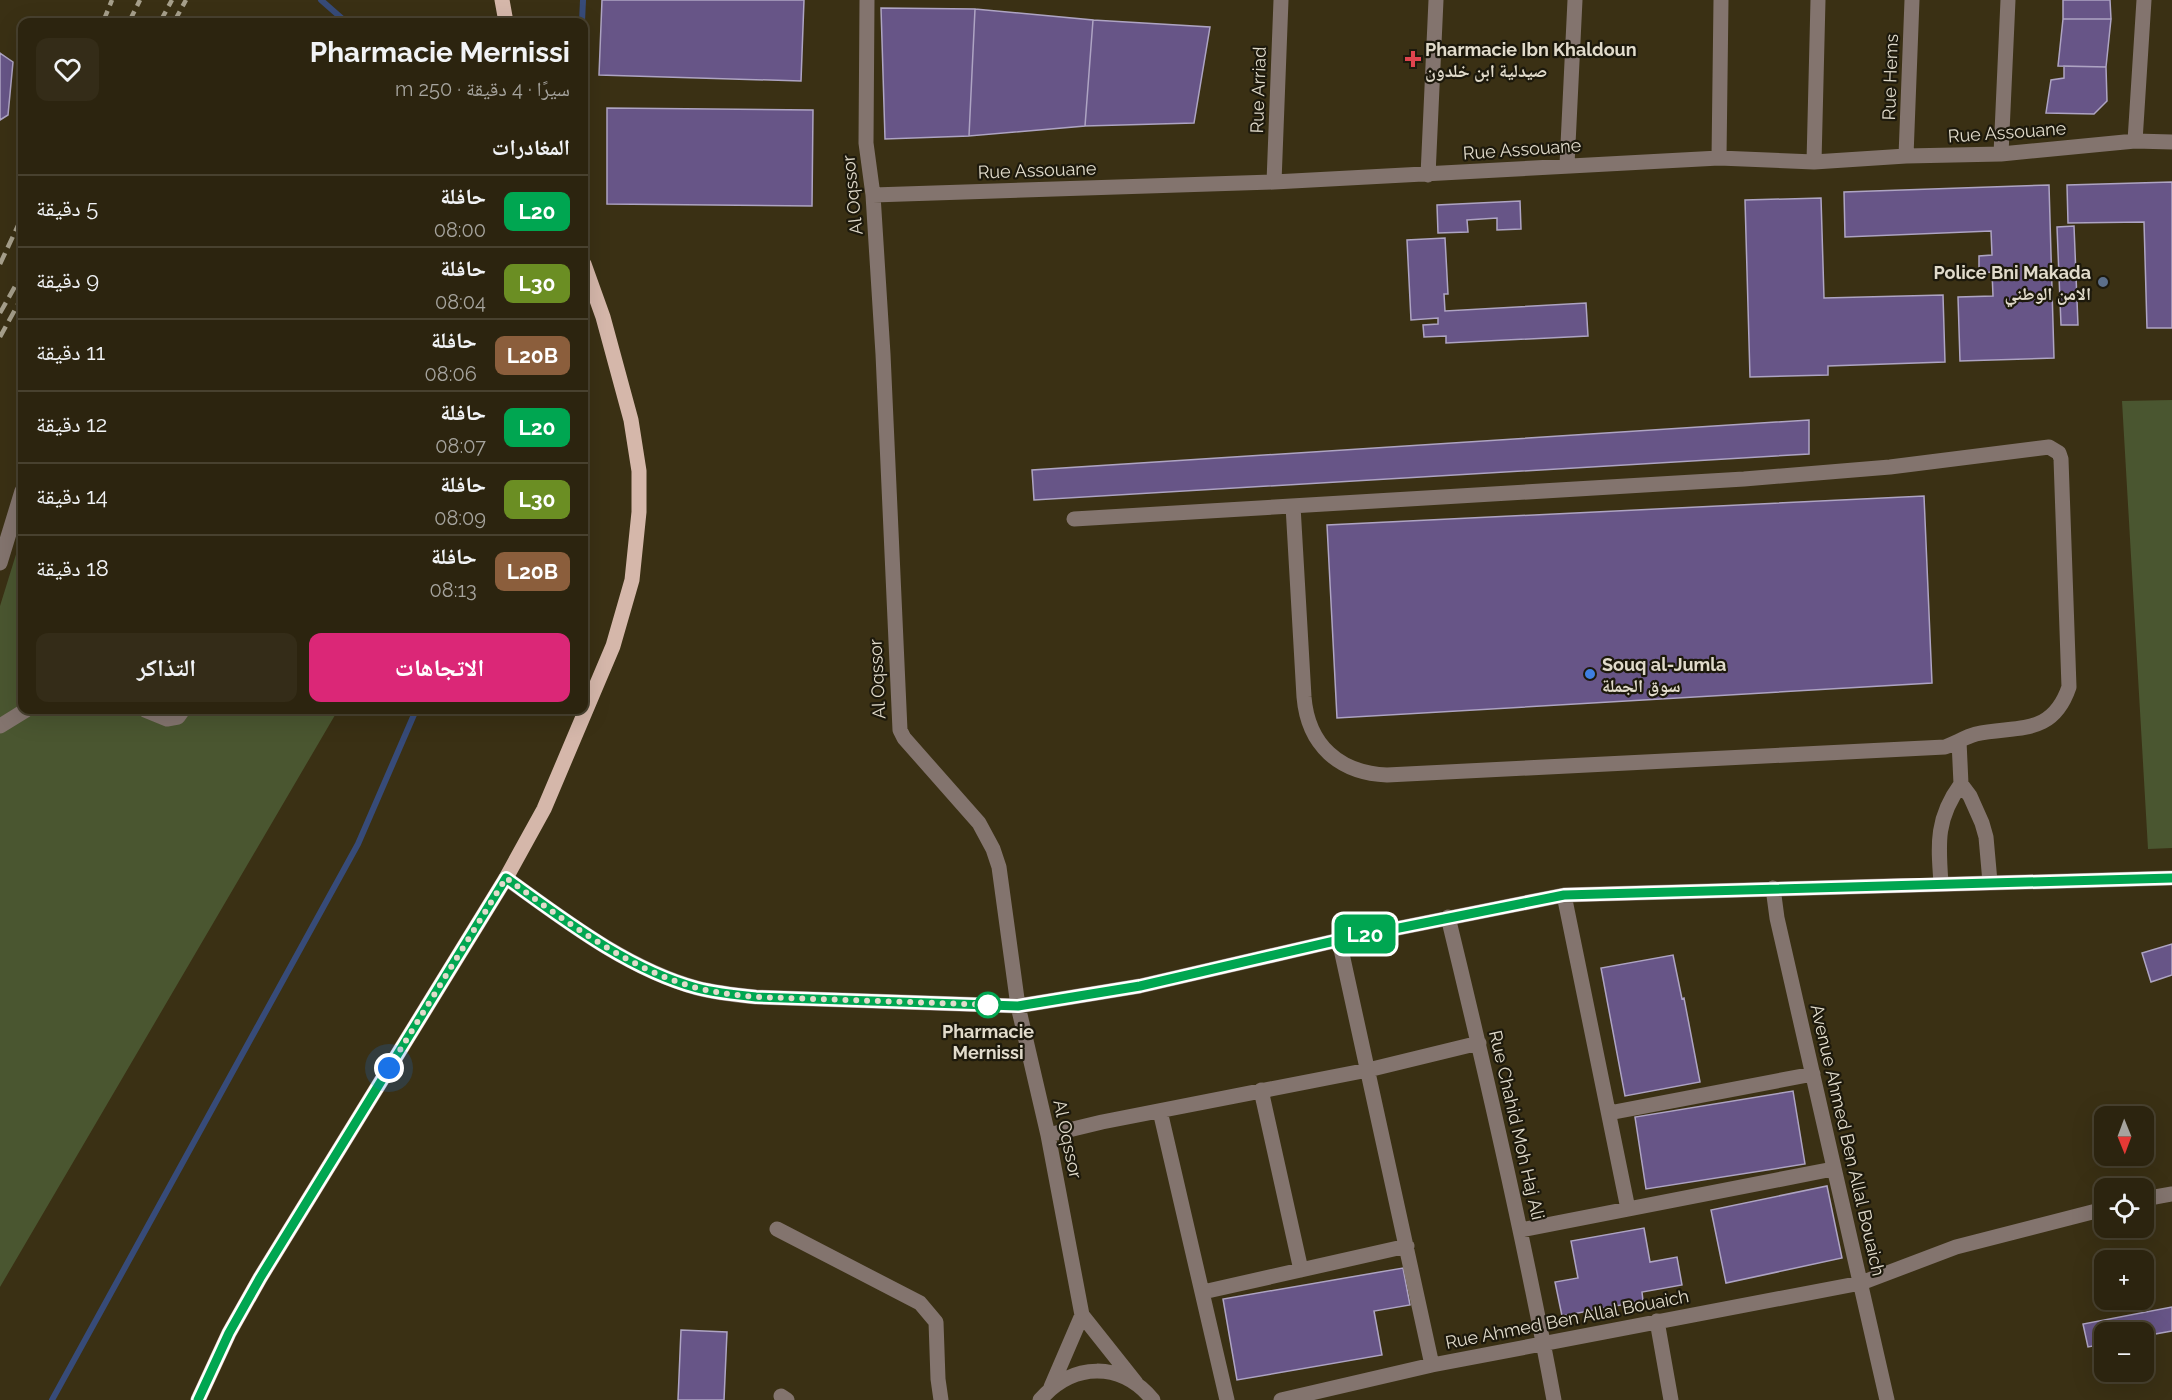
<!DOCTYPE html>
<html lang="ar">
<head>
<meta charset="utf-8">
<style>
  body { margin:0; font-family:Raleway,"Noto Naskh Arabic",sans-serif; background:#342c18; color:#f1f3f6; direction:rtl; height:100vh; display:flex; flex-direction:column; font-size:22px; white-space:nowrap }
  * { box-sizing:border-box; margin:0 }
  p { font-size:20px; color:#a6a49e }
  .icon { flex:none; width:33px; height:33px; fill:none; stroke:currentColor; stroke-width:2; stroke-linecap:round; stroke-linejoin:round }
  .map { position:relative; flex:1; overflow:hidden; direction:ltr }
  .panel { position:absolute; left:18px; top:18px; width:570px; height:696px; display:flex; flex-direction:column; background:#2c240f; border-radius:12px; box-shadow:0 6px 24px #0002,0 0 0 2px #48412f; direction:rtl }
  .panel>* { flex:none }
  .badge { padding:0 12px; border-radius:9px; font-size:21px; line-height:39px }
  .needle { width:39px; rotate:179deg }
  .controls { position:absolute; left:2094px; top:1106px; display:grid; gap:12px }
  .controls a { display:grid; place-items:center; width:60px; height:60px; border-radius:12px; background:#2c240f; box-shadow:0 6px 24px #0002,0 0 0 2px #48412f; font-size:30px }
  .you { position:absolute; width:30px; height:30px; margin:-15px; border:4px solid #fff; border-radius:50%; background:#1a73e8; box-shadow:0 0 0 9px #1a73e833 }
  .map>.badge { position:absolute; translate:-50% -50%; box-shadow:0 0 0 3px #fff }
  h2 { padding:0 18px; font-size:22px; line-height:54px }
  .round { display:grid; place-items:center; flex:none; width:63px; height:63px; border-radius:12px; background:#342c18 }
  .summary { display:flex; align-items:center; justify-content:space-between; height:102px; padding:0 18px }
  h1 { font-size:28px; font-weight:700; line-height:45px }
  .action { display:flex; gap:12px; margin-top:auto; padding:12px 18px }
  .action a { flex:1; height:69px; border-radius:12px; background:#db2777; color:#fff; font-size:24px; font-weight:700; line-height:69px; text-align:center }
  .action a+a { background:#342c18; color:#f1f3f6 }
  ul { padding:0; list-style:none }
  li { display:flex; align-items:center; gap:18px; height:72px; padding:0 18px; border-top:2px solid #48412f }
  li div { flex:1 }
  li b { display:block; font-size:22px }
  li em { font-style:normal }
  li .badge { min-width:66px; font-weight:700; text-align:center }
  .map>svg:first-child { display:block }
  .green { fill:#4a5630 }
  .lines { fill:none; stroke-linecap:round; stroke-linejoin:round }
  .stream { stroke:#374b79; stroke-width:6 }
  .building { fill:#675587; stroke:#aea4c3; stroke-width:1.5 }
  .minor { stroke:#83746e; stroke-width:15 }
  .major { stroke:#d5b7aa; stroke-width:15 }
  .rail { stroke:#a69f8b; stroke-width:4.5; stroke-dasharray:12 6; stroke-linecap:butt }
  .line-casing { stroke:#fff; stroke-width:14 }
  .line { stroke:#00a651; stroke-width:9 }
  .walk { stroke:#e1dbcb; stroke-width:6; stroke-dasharray:0 10.8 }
  .health-dot { fill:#e0444e; stroke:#1d190c; stroke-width:2 }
  .service-dot { fill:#5c6f8a; stroke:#1d190c; stroke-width:2 }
  .shop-dot { fill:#3f7fe0; stroke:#1d190c; stroke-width:2 }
  .stop-dot { fill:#fff; stroke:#00a651; stroke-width:3 }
  .labels { text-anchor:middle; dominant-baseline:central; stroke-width:4.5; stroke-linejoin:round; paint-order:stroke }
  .poi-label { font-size:18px; font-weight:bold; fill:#e1dbcb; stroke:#1d190c; text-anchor:start }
  .street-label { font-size:18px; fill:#e1dbcb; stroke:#1d190c }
  .stop-label { font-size:18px; font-weight:bold; fill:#e1dbcb; stroke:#1d190c }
</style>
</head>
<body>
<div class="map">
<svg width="2172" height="1400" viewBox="0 0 2172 1400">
  <rect width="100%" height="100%" fill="#3a3014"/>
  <path class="green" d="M2172 400V848L2148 849 2122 401Z
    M22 535V710H338L0 1287V606Z"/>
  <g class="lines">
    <path class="stream" d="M321 0 346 22
      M582 22 583 0
      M52 1400 358 844 416 710"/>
  </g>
  <path class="building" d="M602 0H804L801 81 599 75Z
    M2063 0H2110L2111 19H2063Z
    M881 8 975 9 969 136 885 139Z
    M975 9 1093 20 1085 126 969 136Z
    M2063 19H2111L2106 67 2058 66Z
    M1093 20 1210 27 1194 123 1085 126Z
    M0 53 13 62 8 115 0 120Z
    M2064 66 2106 67 2107 101 2094 114 2046 113 2051 80 2064 78Z
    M607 108 813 110 812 206 607 204Z
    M2172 182V328H2147L2144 222 2068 223 2067 185Z
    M2049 185 2054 358 1960 361 1958 297 1993 296 1992 272 1979 273V256L1992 255 1991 231 1845 237 1844 192Z
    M1821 198 1824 298 1943 295 1945 362 1828 366V375L1750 377 1745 200Z
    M1520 201 1521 229 1497 230V218L1467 220 1468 232 1438 233 1437 205Z
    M2074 226 2078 325H2061L2057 227Z
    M1445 238 1448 294H1444L1445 311 1586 303 1588 336 1446 343V336L1424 337 1423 325 1438 324V318L1411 320 1407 240Z
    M1809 420V454L1034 500 1032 470Z
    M1924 496 1932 683 1337 718 1327 525Z
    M2172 944V975L2151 982 2142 953Z
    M1673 955 1682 999 1684 998 1700 1082 1625 1096 1601 968Z
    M1793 1091 1805 1164 1646 1189 1635 1117Z
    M1827 1186 1842 1258 1726 1283 1711 1210Z
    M1644 1228 1650 1262 1677 1257 1682 1285 1642 1292 1643 1301 1562 1316 1555 1282 1578 1278 1571 1241Z
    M1403 1268 1410 1305 1374 1311 1382 1355 1237 1380 1223 1299Z
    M2172 1307V1331L2144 1336V1332H2104V1344L2088 1347 2083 1324Z
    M681 1330 727 1332 724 1400H678Z"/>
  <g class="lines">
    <path class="minor" d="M867 0 866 143 873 195 883 354 900 730 904 738 979 823 993 849 999 867 1018 1006 1048 1135 1082 1315 1136 1383
      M2135 141 2144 0
      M2001 154 2008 0
      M1906 156 1912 0
      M1719 158 1721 0
      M1814 162 1818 0
      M1567 165 1575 0
      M1428 175 1436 0
      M1274 182 1281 0
      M873 195 1274 182 1719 158 1814 162 1906 156 2001 154 2135 141 2172 142
      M1074 519 1744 479 1890 467 2049 447 2059 453 2061 459 2069 687C2052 737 2017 725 1976 734 1965 737 1956 743 1945 747L1387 775C1339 773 1308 745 1304 697L1293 506
      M0 563 22 491
      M145 710 167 719 178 717 183 710
      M0 726 26 710
      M1959 741 1961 784 1970 796 1982 823 1986 837 1990 882
      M506 878C563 919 627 969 697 988 716 993 736 995 756 997L1018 1006 1140 986 1339 940 1564 895 2172 878
      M1941 883C1938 843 1936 818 1961 784
      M1773 888 1777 918 1887 1400
      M1564 895 1628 1209
      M1448 917C1487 1077 1524 1238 1554 1400
      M1339 940 1432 1365
      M1261 1090 1301 1270
      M1160 1111 1227 1400
      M1609 1113 1813 1074
      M1048 1135 1102 1122 1368 1070 1479 1043
      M2144 1199 2172 1194
      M777 1229 920 1303 936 1322 938 1379 941 1400
      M1521 1230 1833 1169
      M1203 1292 1407 1246
      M1657 1321 1671 1400
      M1051 1387 1082 1315
      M781 1396 787 1400
      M1040 1400C1073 1362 1121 1361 1153 1400
      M1281 1400 1432 1365 1861 1283 1956 1247 2104 1209"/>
    <path class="major" d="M502 0 506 22
      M198 1400 229 1333 260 1278 506 878 544 809 613 646 632 580 639 512V471L631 420 603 317 584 264"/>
    <path class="rail" d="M103 22 112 0
      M129 22 140 0
      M160 22 172 0
      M174 22 186 0
      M0 264 22 217
      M0 313 22 274
      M0 337 22 297"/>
  </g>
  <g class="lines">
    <defs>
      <path id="line" d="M198 1400 229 1333 260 1278 506 878C563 919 627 969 697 988 716 993 736 995 756 997L1018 1006 1140 986 1339 940 1564 895 2172 878"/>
    </defs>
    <use href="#line" class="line-casing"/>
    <use href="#line" class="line"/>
    <path class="walk" d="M389 1068 506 878C563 919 627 969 697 988 716 993 736 995 756 997L997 1005H988"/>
  </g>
  <path class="health-dot" d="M1410 50h6v6h6v6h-6v6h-6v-6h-6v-6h6z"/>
  <circle class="service-dot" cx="2103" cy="282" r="6"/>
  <circle class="shop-dot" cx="1590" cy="674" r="6"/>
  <circle class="stop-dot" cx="988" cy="1005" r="12"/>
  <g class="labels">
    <g class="poi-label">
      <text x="1425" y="49">Pharmacie Ibn Khaldoun<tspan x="1425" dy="21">صيدلية ابن خلدون</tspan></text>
      <text x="2091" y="272" text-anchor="end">Police Bni Makada<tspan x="2091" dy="21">الامن الوطني</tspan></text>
      <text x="1602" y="664">Souq al-Jumla<tspan x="1602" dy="21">سوق الجملة</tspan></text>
    </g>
    <g class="street-label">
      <text transform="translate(1890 77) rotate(-88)">Rue Hems</text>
      <text transform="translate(1258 90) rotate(-88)">Rue Arriad</text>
      <text transform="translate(2007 132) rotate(-4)">Rue Assouane</text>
      <text transform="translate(1522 149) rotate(-4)">Rue Assouane</text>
      <text transform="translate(1037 170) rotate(-2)">Rue Assouane</text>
      <text transform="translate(852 195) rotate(-96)">Al Oqssor</text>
      <text transform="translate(877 679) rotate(-93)">Al Oqssor</text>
      <text transform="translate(1517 1125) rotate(77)">Rue Chahid Moh Haj Ali</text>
      <text transform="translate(1068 1139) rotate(78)">Al Oqssor</text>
      <text transform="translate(1848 1140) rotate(77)">Avenue Ahmed Ben Allal Bouaich</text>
      <text transform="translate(1567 1319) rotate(-11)">Rue Ahmed Ben Allal Bouaich</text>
    </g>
    <g class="stop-label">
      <text x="988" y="1031">Pharmacie<tspan x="988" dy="21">Mernissi</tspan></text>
    </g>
  </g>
</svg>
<div class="controls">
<a><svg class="needle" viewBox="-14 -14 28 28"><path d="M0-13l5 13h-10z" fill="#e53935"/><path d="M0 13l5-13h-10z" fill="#a6a49e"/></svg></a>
<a><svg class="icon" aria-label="locate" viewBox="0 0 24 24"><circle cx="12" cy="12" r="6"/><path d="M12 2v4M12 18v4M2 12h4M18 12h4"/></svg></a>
<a>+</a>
<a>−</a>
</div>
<div class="you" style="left:389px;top:1068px"></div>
<b class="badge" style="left:1365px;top:934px;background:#00a651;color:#fff">L20</b>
<section class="panel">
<div class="summary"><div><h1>Pharmacie Mernissi</h1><p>سيرًا · 4 دقيقة · 250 m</p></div><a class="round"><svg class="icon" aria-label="heart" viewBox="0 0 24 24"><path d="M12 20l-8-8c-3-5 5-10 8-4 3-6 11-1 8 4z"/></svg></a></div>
<h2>المغادرات</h2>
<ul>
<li><span class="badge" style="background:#00a651;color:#fff">L20</span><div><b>حافلة</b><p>08:00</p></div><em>5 دقيقة</em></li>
<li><span class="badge" style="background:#6b8e23;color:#fff">L30</span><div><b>حافلة</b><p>08:04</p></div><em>9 دقيقة</em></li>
<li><span class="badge" style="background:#8b5e3c;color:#fff">L20B</span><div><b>حافلة</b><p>08:06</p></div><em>11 دقيقة</em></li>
<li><span class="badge" style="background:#00a651;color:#fff">L20</span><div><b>حافلة</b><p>08:07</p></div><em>12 دقيقة</em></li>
<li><span class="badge" style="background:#6b8e23;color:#fff">L30</span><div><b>حافلة</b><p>08:09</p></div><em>14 دقيقة</em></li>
<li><span class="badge" style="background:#8b5e3c;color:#fff">L20B</span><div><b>حافلة</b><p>08:13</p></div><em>18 دقيقة</em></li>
</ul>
<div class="action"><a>الاتجاهات</a><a>التذاكر</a></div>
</section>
</div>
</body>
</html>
